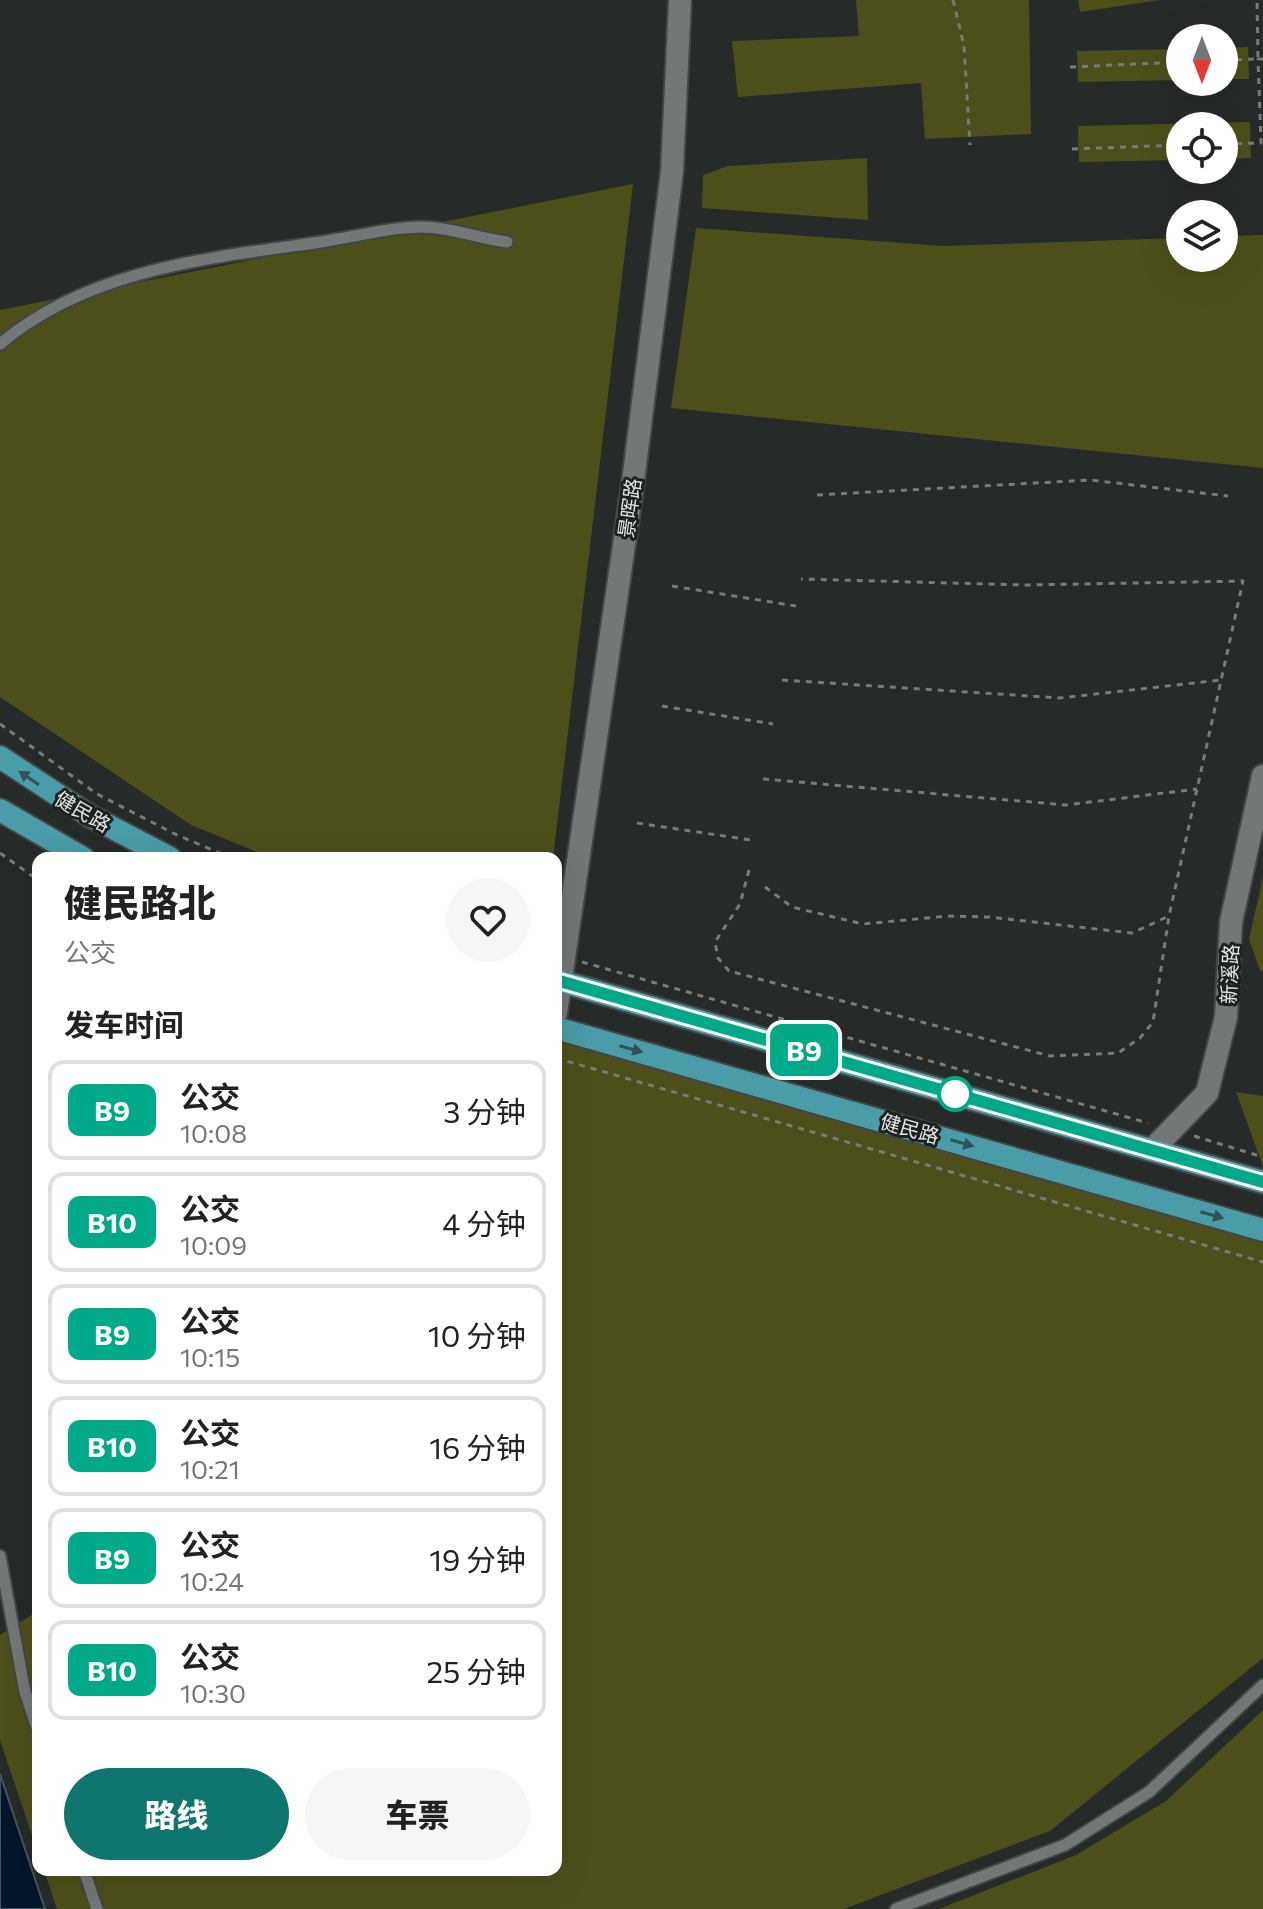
<!DOCTYPE html>
<html lang="zh">
<head>
<meta charset="utf-8">
<style>
  body { margin:0; font-family:Commissioner,"Noto Sans SC",sans-serif; background:#f6f6f6; color:#222; height:100vh; display:flex; flex-direction:column; font-size:30px; white-space:nowrap }
  * { box-sizing:border-box; margin:0 }
  p { font-size:26px; color:#767676 }
  .icon { flex:none; width:44px; height:44px; fill:none; stroke:currentColor; stroke-width:2; stroke-linecap:round; stroke-linejoin:round }
  .map { position:relative; flex:1; overflow:hidden }
  .details { position:absolute; left:32px; top:852px; width:530px; height:1024px; display:flex; flex-direction:column; background:#fff; border-radius:16px; box-shadow:0 8px 32px #0002 }
  .details>* { flex:none }
  .badge { padding:0 16px; border-radius:12px; font-size:28px; line-height:52px }
  .needle { width:52px; rotate:180deg }
  .tools { position:absolute; left:1166px; top:24px; display:grid; gap:16px }
  .tools a { display:grid; place-items:center; width:72px; height:72px; border-radius:50%; background:#fff; box-shadow:0 8px 32px #0002; font-size:40px }
  .map>.badge { position:absolute; translate:-50% -50%; box-shadow:0 0 0 4px #fff }
  h2 { padding:0 32px; font-size:30px; line-height:72px }
  .round { display:grid; place-items:center; flex:none; width:84px; height:84px; border-radius:42px; background:#f6f6f6 }
  .headline { display:flex; align-items:center; justify-content:space-between; height:136px; padding:0 32px }
  h1 { font-size:38px; font-weight:800; line-height:60px }
  .action { display:flex; gap:16px; margin-top:auto; padding:16px 32px }
  .action a { flex:1; height:92px; border-radius:48px; background:#0f766e; color:#fff; font-size:32px; font-weight:800; line-height:92px; text-align:center }
  .action a+a { background:#f6f6f6; color:#222 }
  ul { padding:0; list-style:none }
  li { display:flex; align-items:center; gap:24px; height:100px; margin:0 16px 12px; padding:0 16px; border:4px solid #e0e0e0; border-radius:16px }
  li div { flex:1 }
  li b { display:block; font-size:30px }
  li em { font-style:normal }
  li .badge { min-width:88px; font-weight:700; text-align:center }
  .map>svg:first-child { display:block }
  .green { fill:#4d4f1a }
  .water { fill:#001629; stroke:#445461; stroke-width:2 }
  .lines { fill:none; stroke-linecap:round; stroke-linejoin:round }
  .service-casing { stroke:#424645; stroke-width:15 }
  .minor-casing { stroke:#424645; stroke-width:26 }
  .tertiary-casing { stroke:#424645; stroke-width:26 }
  .primary-casing { stroke:#424645; stroke-width:26 }
  .path { stroke:#777b7a; stroke-width:3; stroke-dasharray:6 6; stroke-linecap:butt }
  .service { stroke:#737877; stroke-width:11 }
  .minor { stroke:#737877; stroke-width:22 }
  .tertiary { stroke:#737877; stroke-width:22 }
  .primary { stroke:#4a9ca8; stroke-width:22 }
  .oneway { fill:#2f5356 }
  .line-casing { stroke:#fff; stroke-width:18 }
  .line { stroke:#0a8; stroke-width:12 }
  .stop-dot { fill:#fff; stroke:#0a8; stroke-width:4 }
  .labels { text-anchor:middle; dominant-baseline:central; stroke-width:6; stroke-linejoin:round; paint-order:stroke }
  .street-label { font-size:20px; fill:#e3e6e5; stroke:#1d2220 }
</style>
</head>
<body>
<div class="map">
<svg width="1263" height="1909" viewBox="0 0 1263 1909">
  <rect width="100%" height="100%" fill="#262b2a"/>
  <path class="green" d="M856 0H1029L1031 134 925 139 921 83 738 97 732 41 859 36Z
    M1078 0H1160L1080 12Z
    M1248 47 1249 79H1224V48Z
    M1180 49V80L1078 82 1077 51Z
    M1250 122 1251 158 1224 159V126H1180V160L1079 162 1078 126Z
    M867 158 868 220 702 208 703 175 728 166Z
    M633 184 553 858H272L191 825 0 697V310Z
    M696 228 943 246 1180 238V258H1224V236L1263 235V468L671 408Z
    M1263 877V970L1260 971 1249 939Z
    M556 1038 1263 1236V1658L1050 1831 844 1909H57L44 1870H556Z
    M1236 1092 1263 1096V1165L1262 1164Z
    M38 1611V1853L0 1740V1635Z
    M1263 1710V1909H939L1076 1855 1166 1801Z"/>
  <path class="water" d="M0 1774 45 1909H0Z"/>
  <g class="lines">
    <defs>
      <path id="service" d="M0 344C89 269 209 258 321 242 354 237 390 227 423 227 450 227 480 239 507 242
        M0 1556 25 1692 38 1731
        M84 1870 97 1909
        M896 1909 1065 1845 1149 1792 1263 1685"/>
      <path id="minor" d="M1152 1150 1207 1093 1226 1017 1231 922 1263 776"/>
      <path id="tertiary" d="M556 1013 632 490 672 171 680 0"/>
      <path id="primary" d="M0 757 90 816 170 858
        M0 810 83 858
        M556 980 1263 1182
        M556 1028 1263 1230"/>
    </defs>
    <use href="#service" class="service-casing"/>
    <use href="#minor" class="minor-casing"/>
    <use href="#tertiary" class="tertiary-casing"/>
    <use href="#primary" class="primary-casing"/>
    <path class="path" d="M953 0 964 46 970 145
      M1224 60 1258 59 1257 0
      M1070 67 1180 62
      M1224 144 1261 143 1258 59H1263
      M1072 149 1180 145
      M817 495 1090 480 1228 496
      M672 586 796 606
      M782 680 1060 698 1221 680
      M662 706 773 724
      M0 724 97 794 175 834 231 858
      M763 779 1066 805 1197 789
      M637 823 751 840
      M0 853 38 880
      M749 870 740 904 715 942 718 958 729 971 1050 1056 1118 1053 1140 1038 1153 1022 1169 916 1243 581 1026 585 801 579
      M765 887 792 907 863 924 948 916 989 917 1132 933 1169 916
      M582 962 1148 1123
      M556 1058 1263 1262
      M1194 1136 1263 1157"/>
    <use href="#service" class="service"/>
    <use href="#minor" class="minor"/>
    <use href="#tertiary" class="tertiary"/>
    <use href="#primary" class="primary"/>
  </g>
  <defs><path id="oneway-solid" d="M-6-.8H1V-3.2L6.5 0L1 3.2V.8H-6Z" transform="scale(2)"/></defs>
  <g class="oneway">
    <use href="#oneway-solid" transform="translate(29 778) rotate(-146)"/>
    <use href="#oneway-solid" transform="translate(631 1049) rotate(16)"/>
    <use href="#oneway-solid" transform="translate(962 1143) rotate(16)"/>
    <use href="#oneway-solid" transform="translate(1212 1215) rotate(16)"/>
  </g>
  <g class="lines">
    <defs>
      <path id="line" d="M556 980 1263 1182"/>
    </defs>
    <use href="#line" class="line-casing"/>
    <use href="#line" class="line"/>
  </g>
  <circle class="stop-dot" cx="955" cy="1094" r="16"/>
  <g class="labels">
    <g class="street-label">
      <text transform="translate(629 508) rotate(-82)">景晖路</text>
      <text transform="translate(83 811) rotate(30)">健民路</text>
      <text transform="translate(1229 974) rotate(-87)">新溪路</text>
      <text transform="translate(910 1128) rotate(16)">健民路</text>
    </g>
  </g>
</svg>
<div class="tools">
<a><svg class="needle" viewBox="-14 -14 28 28"><path d="M0-13l5 13h-10z" fill="#e53935"/><path d="M0 13l5-13h-10z" fill="#767676"/></svg></a>
<a><svg class="icon" aria-label="locate" viewBox="0 0 24 24"><circle cx="12" cy="12" r="6"/><path d="M12 2v4M12 18v4M2 12h4M18 12h4"/></svg></a>
<a><svg class="icon" aria-label="layers" viewBox="0 0 24 24"><path d="M12 4l9 5-9 5-9-5zM3 14l9 5 9-5"/></svg></a>
</div>
<b class="badge" style="left:804px;top:1050px;background:#0a8;color:#fff">B9</b>
<section class="details">
<div class="headline"><div><h1>健民路北</h1><p>公交</p></div><a class="round"><svg class="icon" aria-label="heart" viewBox="0 0 24 24"><path d="M12 20l-8-8c-3-5 5-10 8-4 3-6 11-1 8 4z"/></svg></a></div>
<h2>发车时间</h2>
<ul>
<li><span class="badge" style="background:#0a8;color:#fff">B9</span><div><b>公交</b><p>10:08</p></div><em>3 分钟</em></li>
<li><span class="badge" style="background:#0a8;color:#fff">B10</span><div><b>公交</b><p>10:09</p></div><em>4 分钟</em></li>
<li><span class="badge" style="background:#0a8;color:#fff">B9</span><div><b>公交</b><p>10:15</p></div><em>10 分钟</em></li>
<li><span class="badge" style="background:#0a8;color:#fff">B10</span><div><b>公交</b><p>10:21</p></div><em>16 分钟</em></li>
<li><span class="badge" style="background:#0a8;color:#fff">B9</span><div><b>公交</b><p>10:24</p></div><em>19 分钟</em></li>
<li><span class="badge" style="background:#0a8;color:#fff">B10</span><div><b>公交</b><p>10:30</p></div><em>25 分钟</em></li>
</ul>
<div class="action"><a>路线</a><a>车票</a></div>
</section>
</div>
</body>
</html>
